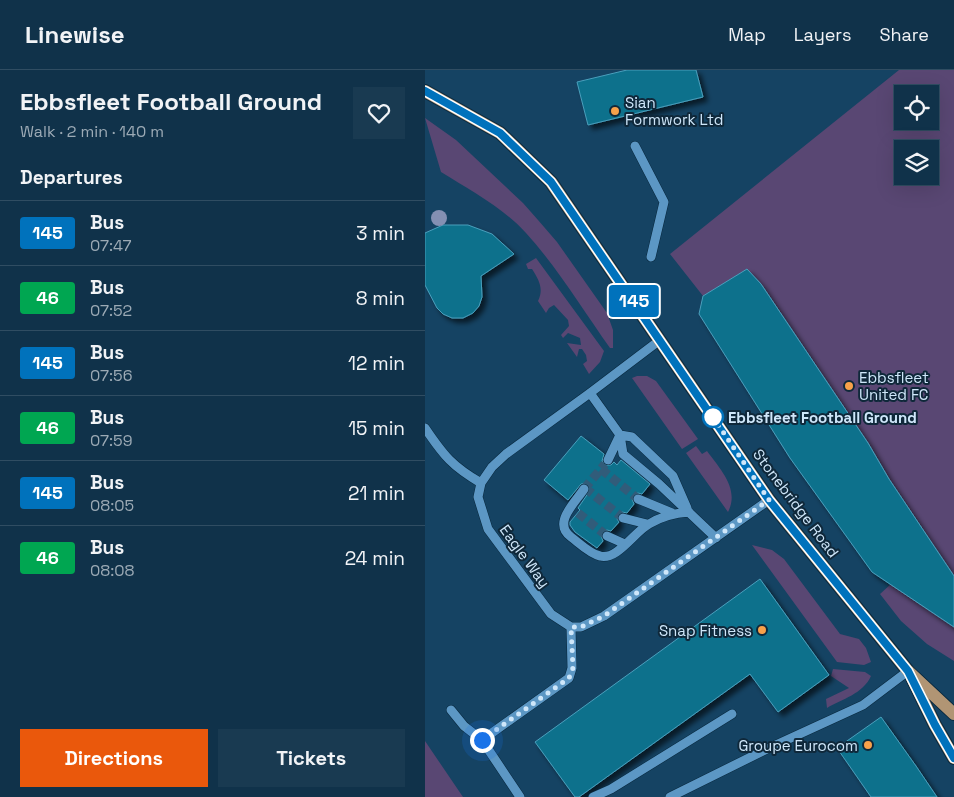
<!DOCTYPE html>
<html lang="en">
<head>
<meta charset="utf-8">
<style>
  body { margin:0; font-family:"Space Grotesk",sans-serif; background:#193a51; color:#f1f3f6; height:100vh; display:flex; flex-direction:column; font-size:19px; white-space:nowrap }
  * { box-sizing:border-box; margin:0 }
  p { font-size:16px; color:#9caab5 }
  .icon { flex:none; width:28px; height:28px; fill:none; stroke:currentColor; stroke-width:2; stroke-linecap:round; stroke-linejoin:round }
  .map { position:relative; flex:1; overflow:hidden }
  .sheet { display:flex; flex-direction:column; background:#10324a; width:425px }
  .sheet>* { flex:none }
  .badge { padding:0 10px; border-radius:4px; font-size:18px; line-height:32px }
  .buttons { position:absolute; left:469px; top:15px; display:grid; gap:10px }
  .buttons a { display:grid; place-items:center; width:45px; height:45px; border-radius:0px; background:#10324a; box-shadow:0 5px 20px #0002,0 0 0 1px #304d62; font-size:25px }
  .you { position:absolute; width:25px; height:25px; margin:-12px; border:4px solid #fff; border-radius:50%; background:#1a73e8; box-shadow:0 0 0 8px #1a73e833 }
  .map>.badge { position:absolute; translate:-50% -50%; box-shadow:0 0 0 2px #fff }
  h2 { padding:0 20px; font-size:19px; line-height:45px }
  .round { display:grid; place-items:center; flex:none; width:52px; height:52px; border-radius:0px; background:#193a51 }
  .overview { display:flex; align-items:center; justify-content:space-between; height:85px; padding:0 20px }
  h1 { font-size:24px; font-weight:600; line-height:38px }
  .action { display:flex; gap:10px; margin-top:auto; padding:10px 20px }
  .action a { flex:1; height:58px; border-radius:0px; background:#ea580c; color:#fff; font-size:20px; font-weight:600; line-height:58px; text-align:center }
  .action a+a { background:#193a51; color:#f1f3f6 }
  ul { padding:0; list-style:none }
  li { display:flex; align-items:center; gap:15px; height:65px; padding:0 20px; border-top:1px solid #304d62 }
  li div { flex:1 }
  li b { display:block; font-size:19px }
  li em { font-style:normal }
  li .badge { min-width:55px; font-weight:700; text-align:center }
  header { display:flex; align-items:center; gap:30px; box-sizing:border-box; height:70px; padding:0 25px; background:#10324a; border-bottom:1px solid #304d62 }
  header strong { font-size:24px }
  nav { display:flex; gap:28px; margin-inline-start:auto; font-size:18px }
  main { display:flex; flex:1; min-height:0 }
  .map>svg:first-child { display:block }
  .green { fill:#594773; fill-rule:evenodd }
  .building { fill:#0c718c; stroke:#4a9fbc; filter:url(#shadow) }
  .lines { fill:none; stroke-linecap:round; stroke-linejoin:round }
  .minor-tunnel { stroke:#315c7a; stroke-width:9; stroke-dasharray:9 4.5; stroke-linecap:butt }
  .minor-casing { stroke:#08283e; stroke-width:10 }
  .major-casing { stroke:#08283e; stroke-width:14 }
  .minor { stroke:#5c97c4; stroke-width:9 }
  .major { stroke:#b19574; stroke-width:12 }
  .tree { fill:#8490b3 }
  .line-casing { stroke:#fff; stroke-width:11 }
  .line { stroke:#0072bc; stroke-width:8 }
  .walk { stroke:#cfe7fa; stroke-width:5; stroke-dasharray:0 9 }
  .poi-dot { fill:#f8a14a; stroke:#0f283a; stroke-width:2 }
  .stop-dot { fill:#fff; stroke:#0072bc; stroke-width:2.5 }
  .labels { text-anchor:middle; dominant-baseline:central; stroke-width:4; stroke-linejoin:round; paint-order:stroke }
  .poi-label { font-size:15px; fill:#cfe7fa; stroke:#0f283a; text-anchor:start }
  .stop-label { font-size:15px; font-weight:bold; fill:#cfe7fa; stroke:#0f283a; text-anchor:start }
  .street-label { font-size:15px; fill:#cfe7fa; stroke:#0f283a }
</style>
</head>
<body>
<header>
<strong>Linewise</strong>
<nav><a>Map</a><a>Layers</a><a>Share</a></nav>
</header>
<main>
<section class="sheet">
<div class="overview"><div><h1>Ebbsfleet Football Ground</h1><p>Walk · 2 min · 140 m</p></div><a class="round"><svg class="icon" aria-label="heart" viewBox="0 0 24 24"><path d="M12 20l-8-8c-3-5 5-10 8-4 3-6 11-1 8 4z"/></svg></a></div>
<h2>Departures</h2>
<ul>
<li><span class="badge" style="background:#0072bc;color:#fff">145</span><div><b>Bus</b><p>07:47</p></div><em>3 min</em></li>
<li><span class="badge" style="background:#00a651;color:#fff">46</span><div><b>Bus</b><p>07:52</p></div><em>8 min</em></li>
<li><span class="badge" style="background:#0072bc;color:#fff">145</span><div><b>Bus</b><p>07:56</p></div><em>12 min</em></li>
<li><span class="badge" style="background:#00a651;color:#fff">46</span><div><b>Bus</b><p>07:59</p></div><em>15 min</em></li>
<li><span class="badge" style="background:#0072bc;color:#fff">145</span><div><b>Bus</b><p>08:05</p></div><em>21 min</em></li>
<li><span class="badge" style="background:#00a651;color:#fff">46</span><div><b>Bus</b><p>08:08</p></div><em>24 min</em></li>
</ul>
<div class="action"><a>Directions</a><a>Tickets</a></div>
</section>
<div class="map">
<svg width="529" height="727" viewBox="0 0 529 727">
  <defs>
    <filter id="shadow"><feDropShadow dx="4.5" dy="4.5" stdDeviation="2.5" flood-color="#0009"/></filter>
  </defs>
  <rect width="100%" height="100%" fill="#154363"/>
  <path class="green" d="M474 0H529V591L502 574 476 551 455 524 466 514 365 388 274 244 278 226 245 184ZM478 24H505V51H478ZM478 79H505V106H478Z
    M0 48 31 70 98 133 113 150 132 172 182 243 188 260V278H185C158 240 132 197 101 163 77 137 45 120 16 102Z
    M111 188 179 281 175 292 164 304 158 294 162 291 161 285 157 279H154L152 287 142 273 156 275 155 268 143 263 138 268 136 265 144 256 143 250 129 235 124 238 121 243 113 231C119 219 114 210 107 199H103L101 194Z
    M212 306H222L231 311 273 369 257 379 207 308Z
    M271 376 277 384 282 381C295 399 315 419 303 442L261 383Z
    M327 475 347 480 359 489 415 564 434 569 441 578 446 592 439 595 412 592Z
    M408 599 440 602 446 606C438 624 417 629 402 638L401 629 424 618 406 606Z
    M0 671 38 727H0Z"/>
  <path class="building" d="M202 0H271L278 27 163 55 152 12Z
    M18 155H43L67 164 89 184 56 206 57 227 54 236 48 243 38 248H27L18 244 12 238 0 215V163Z
    M322 199 336 214 443 373 464 409 529 506V557L447 502 365 388 274 244 278 226Z
    M156 366 179 384 177 391 180 395H186L189 392 192 395 196 390 225 414 217 424 213 423 209 424 207 429 209 434 202 443 197 442 193 444 192 449 194 452 186 461 182 460 178 461 176 466 178 471 172 478 150 462 145 455V452L155 440 153 438 164 422V416L160 413 156 414 143 430 119 410Z
    M335 509 404 605 353 642 325 604 154 727H150L110 672Z
    M456 647 491 696 512 727H446L412 678Z"/>
  <g class="lines">
    <path class="minor-tunnel" d="M176 399 213 429
      M160 418 198 448
      M159 419 180 394
      M153 443 182 466"/>
    <defs>
      <path id="minor" d="M210 76 239 132 226 187
        M235 270 165 323 81 384 67 397 56 413 53 427 63 459 126 544 146 557H156L179 546 344 430
        M165 323 195 365 198 384 234 414 291 468
        M0 358C19 386 27 396 56 413
        M195 365 207 367 248 406 262 438
        M183 390 194 367
        M159 419C150 433 127 453 146 467 154 473 165 484 175 486 192 491 210 461 224 454 237 446 249 443 264 442
        M213 429 247 443
        M198 448 222 454
        M182 466 200 474
        M26 640 39 656 57 670
        M95 727 57 670 144 608 147 598 146 557
        M168 727 186 719 307 644
        M245 727 342 679 438 635 483 601"/>
      <path id="major" d="M0 21 75 63 126 112 344 430 483 601 529 644
        M487 608 510 655 529 688"/>
    </defs>
    <use href="#minor" class="minor-casing"/>
    <use href="#major" class="major-casing"/>
    <use href="#minor" class="minor"/>
    <use href="#major" class="major"/>
  </g>
  <circle class="tree" cx="14" cy="148" r="8"/>
  <g class="lines">
    <defs>
      <path id="line" d="M0 21 75 63 126 112 344 430 483 601 510 655 529 688"/>
    </defs>
    <use href="#line" class="line-casing"/>
    <use href="#line" class="line"/>
    <path class="walk" d="M57 670 144 608 148 598 146 557H156L179 546 344 430 288 347"/>
  </g>
  <g class="poi-dot">
    <circle cx="190" cy="41" r="5"/>
    <circle cx="424" cy="316" r="5"/>
    <circle cx="337" cy="560" r="5"/>
    <circle cx="443" cy="675" r="5"/>
  </g>
  <circle class="stop-dot" cx="288" cy="347" r="10"/>
  <g class="labels">
    <g class="poi-label">
      <text x="200" y="32">Sian<tspan x="200" dy="17">Formwork Ltd</tspan></text>
      <text x="434" y="307">Ebbsfleet<tspan x="434" dy="17">United FC</tspan></text>
      <text x="327" y="560" text-anchor="end">Snap Fitness</text>
      <text x="433" y="675" text-anchor="end">Groupe Eurocom</text>
    </g>
    <g class="stop-label">
      <text x="303" y="347">Ebbsfleet Football Ground</text>
    </g>
    <g class="street-label">
      <text transform="translate(371 433) rotate(53)">Stonebridge Road</text>
      <text transform="translate(100 486) rotate(54)">Eagle Way</text>
    </g>
  </g>
</svg>
<div class="buttons">
<a><svg class="icon" aria-label="locate" viewBox="0 0 24 24"><circle cx="12" cy="12" r="6"/><path d="M12 2v4M12 18v4M2 12h4M18 12h4"/></svg></a>
<a><svg class="icon" aria-label="layers" viewBox="0 0 24 24"><path d="M12 4l9 5-9 5-9-5zM3 14l9 5 9-5"/></svg></a>
</div>
<div class="you" style="left:57px;top:670px"></div>
<b class="badge" style="left:209px;top:231px;background:#0072bc;color:#fff">145</b>
</div>
</main>
</body>
</html>
